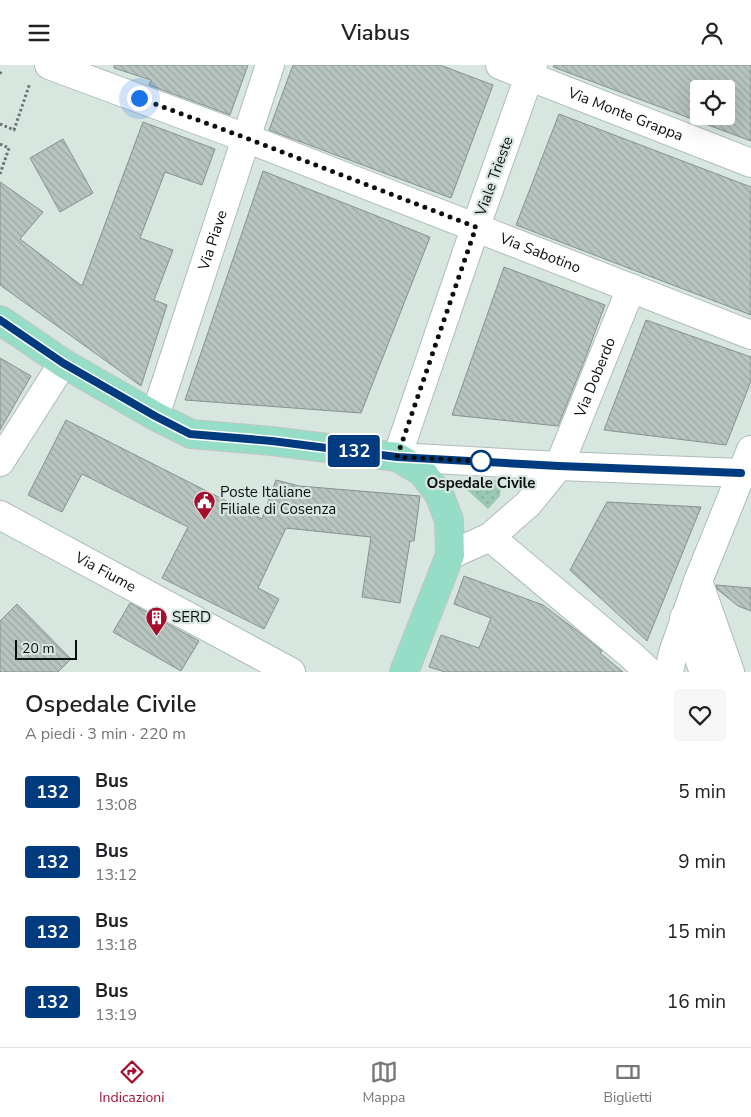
<!DOCTYPE html>
<html lang="it">
<head>
<meta charset="utf-8">
<style>
  body { margin:0; font-family:"Nunito Sans",sans-serif; background:#f6f6f6; color:#202124; height:100vh; display:flex; flex-direction:column; font-size:19px; white-space:nowrap }
  * { box-sizing:border-box; margin:0 }
  p { font-size:16px; color:#757577 }
  .icon { flex:none; width:28px; height:28px; fill:none; stroke:currentColor; stroke-width:2; stroke-linecap:round; stroke-linejoin:round }
  .map { position:relative; height:607px; overflow:hidden }
  .details { display:flex; flex-direction:column; background:#fff; flex:1 }
  .details>* { flex:none }
  .badge { padding:0 10px; border-radius:4px; font-size:18px; line-height:32px }
  .buttons { position:absolute; left:690px; top:15px; display:grid; gap:10px }
  .buttons a { display:grid; place-items:center; width:45px; height:45px; border-radius:5px; background:#fff; box-shadow:0 5px 20px #0002; font-size:25px }
  .scale { position:absolute; left:15px; bottom:12px; width:62px; box-sizing:border-box; padding-left:5px; border:2px solid #0b0f0d; border-top:0; font-size:14px; line-height:18px; white-space:nowrap; color:#0b0f0d; -webkit-text-stroke:4px #d8e6e0; paint-order:stroke }
  .you { position:absolute; width:25px; height:25px; margin:-12px; border:4px solid #fff; border-radius:50%; background:#1a73e8; box-shadow:0 0 0 8px #1a73e833 }
  .map>.badge { position:absolute; translate:-50% -50%; box-shadow:0 0 0 2px #fff }
  .round { display:grid; place-items:center; flex:none; width:52px; height:52px; border-radius:5px; background:#f6f6f6 }
  .overview { display:flex; align-items:center; justify-content:space-between; height:85px; padding:0 25px }
  h1 { font-size:24px; font-weight:600; line-height:38px }
  ul { padding:0; list-style:none }
  li { display:flex; align-items:center; gap:15px; height:70px; padding:0 25px }
  li div { flex:1 }
  li b { display:block; font-size:19px }
  li em { font-style:normal }
  li .badge { min-width:55px; font-weight:700; text-align:center }
  header { display:flex; justify-content:space-between; align-items:center; height:65px; padding:0 25px; background:#fff; font-size:22px; font-weight:600 }
  .tabs { display:flex; justify-content:space-around; align-items:center; height:70px; border-top:1px solid #e0e0e0; background:#fff; font-size:14px; color:#757577 }
  .tabs a { display:grid; justify-items:center; gap:2px }
  .tabs .on { color:#a70e2e }
  .map>svg:first-child { display:block }
  .grass { fill:url(#grass-dots) }
  .building { fill:url(#building-back-hatch); stroke:#85928d; fill-rule:evenodd }
  .lines { fill:none; stroke-linecap:round; stroke-linejoin:round }
  .minor-casing { stroke:#afbcb7; stroke-width:30 }
  .major-casing { stroke:#c4c5c5; stroke-width:30 }
  .path { stroke:#6a736f; stroke-width:3; stroke-dasharray:2.5 2.5; stroke-linecap:butt }
  .minor { stroke:#fff; stroke-width:28 }
  .major { stroke:#95ddc7; stroke-width:28 }
  .line-casing { stroke:#fff; stroke-width:11 }
  .line { stroke:#003b80; stroke-width:8 }
  .walk { stroke:#0b0f0d; stroke-width:5; stroke-dasharray:0 9 }
  .stop-dot { fill:#fff; stroke:#003b80; stroke-width:2.5 }
  .labels { text-anchor:middle; dominant-baseline:central; stroke-width:4.5; stroke-linejoin:round; paint-order:stroke }
  .street-label { font-size:15px; fill:#0b0f0d; stroke:#d8e6e0 }
  .stop-label { font-size:15px; font-weight:bold; fill:#0b0f0d; stroke:#d8e6e0 }
  .poi-label { font-size:15px; fill:#0b0f0d; stroke:#d8e6e0; text-anchor:start }
</style>
</head>
<body>
<header><svg class="icon" aria-label="menu" viewBox="0 0 24 24"><path d="M4 6h16M4 12h16M4 18h16"/></svg>Viabus<svg class="icon" aria-label="person" viewBox="0 0 24 24"><circle cx="12" cy="8" r="4"/><path d="M4 21q1-7 8-7t8 7"/></svg></header>
<div class="map">
<svg width="751" height="607" viewBox="0 0 751 607">
  <defs>
    <pattern id="grass-dots" width="8" height="8" patternUnits="userSpaceOnUse" patternTransform="scale(1.25)"><rect width="8" height="8" fill="#99c8b6"/><path d="M2 2h.1M6 6h.1" fill="none" stroke="#82ab9b" stroke-width="1.8" stroke-linecap="round"/></pattern>
    <pattern id="building-back-hatch" width="6" height="6" patternUnits="userSpaceOnUse" patternTransform="scale(1.25)"><rect width="6" height="6" fill="#b7c4bf"/><path d="M-1 5l2 2M0 0l6 6M5-1l2 2" fill="none" stroke="#9ca7a3"/></pattern>
  </defs>
  <rect width="100%" height="100%" fill="#d8e6e0"/>
  <path class="grass" d="M466 413 501 415 500 431 488 444 465 423Z"/>
  <path class="building" d="M114 0H248L230 50 149 20 151 15 114 3Z
    M293 0H440L493 20 451 133 269 65Z
    M554 0H751V76L553 2ZM699 24H726V51H699Z
    M559 49 751 122V250L516 160Z
    M143 57 215 84 202 120 165 107 140 173 173 185 154 235 167 240 141 321 0 220V117L43 147 20 174 82 221Z
    M63 74 93 128 60 147 30 93Z
    M263 106 430 172 361 348 185 335Z
    M504 202 605 240 585 294 558 361 452 350Z
    M646 255 751 292V316L726 380 604 365Z
    M0 293 31 311 0 365Z
    M66 355 262 454 276 415 299 421 420 431 414 476H410L400 538 362 532 371 472 286 463 258 523 279 534 264 564 162 513 188 462 82 409 62 447 28 430Z
    M607 437 701 442 647 576 570 505Z
    M464 511 543 540 580 568 602 586 600 588 623 607H445L429 602 441 570 479 583 491 553 454 539Z
    M716 520 751 523V546L738 541 717 524Z
    M130 538 199 576 181 606 113 567Z
    M17 539 71 594 58 607H0V556Z"/>
  <g class="lines">
    <defs>
      <g id="minor">
        <path id="s1" d="M49 0 246 73 751 270"/>
        <path id="s2" d="M500 0 751 98"/>
        <path d="M533 0 470 178 397 392 559 401 741 408"/>
        <path id="s3" d="M155 351 270 0"/>
        <path d="M0 397 63 298"/>
        <path id="s4" d="M0 450 291 607"/>
        <path d="M490 472 632 591 649 607"/>
        <path id="s5" d="M450 490 490 472 528 439 559 401 631 223"/>
        <path d="M698 516 730 607"/>
        <path d="M684 553 704 607"/>
        <path d="M669 607 673 588 698 516 751 385"/>
      </g>
      <path id="major" d="M0 255 63 298 155 351 191 369 272 376 397 392 422 407 439 429 449 455 450 490 404 607"/>
    </defs>
    <use href="#minor" class="minor-casing"/>
    <use href="#major" class="major-casing"/>
    <path class="path" d="M0 9 1 6
      M0 59 14 65 30 18
      M0 79 9 83 0 109"/>
    <use href="#minor" class="minor"/>
    <use href="#major" class="major"/>
  </g>
  <g class="lines">
    <defs>
      <path id="line" d="M0 255 63 298 155 351 190 369 272 376 397 392 559 401 741 408"/>
    </defs>
    <use href="#line" class="line-casing"/>
    <use href="#line" class="line"/>
    <path class="walk" d="M139 33 246 73 476 162 397 392 481 396"/>
  </g>
  <defs>
    <symbol id="civic-pin" viewBox="-11 -11 22 30"><path d="M0 17L-7.5 6A9.5 9.5 0 1 1 7.5 6Z" fill="#a70e2e" stroke="#d8e6e0"/><path d="M-.6-6.5H3V-4.5H.6V-3L4-1V1h2V6H-6V1h2V-1L-.6-3ZM-1.2 2.5V6h2.4V2.5Z" fill="#fff"/></symbol>
    <symbol id="building-pin" viewBox="-11 -11 22 30"><path d="M0 17L-7.5 6A9.5 9.5 0 1 1 7.5 6Z" fill="#a70e2e" stroke="#d8e6e0"/><path d="M-4-6H4V6H1V3H-1V6H-4ZM-2.5-4.3h1.7v1.8h-1.7ZM.8-4.3h1.7v1.8H.8ZM-2.5-1h1.7V.8h-1.7ZM.8-1h1.7V.8H.8Z" fill="#fff"/></symbol>
  </defs>
  <g fill-rule="evenodd">
    <use href="#civic-pin" x="192" y="424" width="25" height="34"/>
    <use href="#building-pin" x="144" y="540" width="25" height="34"/>
  </g>
  <circle class="stop-dot" cx="481" cy="396" r="10"/>
  <g class="labels">
    <g class="street-label">
      <text stroke="none"><textPath href="#s2" startOffset="135">Via Monte Grappa</textPath></text>
      <text transform="translate(494 111) rotate(-70)">Viale Trieste</text>
      <text stroke="none"><textPath href="#s3" startOffset="185">Via Piave</textPath></text>
      <text stroke="none"><textPath href="#s1" startOffset="526">Via Sabotino</textPath></text>
      <text stroke="none"><textPath href="#s5" startOffset="239">Via Doberdo</textPath></text>
      <text stroke="none"><textPath href="#s4" startOffset="120">Via Fiume</textPath></text>
    </g>
    <g class="stop-label">
      <text x="481" y="418">Ospedale Civile</text>
    </g>
    <g class="poi-label">
      <text x="220" y="427">Poste Italiane<tspan x="220" dy="17">Filiale di Cosenza</tspan></text>
      <text x="172" y="552">SERD</text>
    </g>
  </g>
</svg>
<div class="buttons">
<a><svg class="icon" aria-label="locate" viewBox="0 0 24 24"><circle cx="12" cy="12" r="6"/><path d="M12 2v4M12 18v4M2 12h4M18 12h4"/></svg></a>
</div>
<div class="scale">20 m</div>
<div class="you" style="left:139px;top:33px"></div>
<b class="badge" style="left:354px;top:386px;background:#003b80;color:#fff">132</b>
</div>
<section class="details">
<div class="overview"><div><h1>Ospedale Civile</h1><p>A piedi · 3 min · 220 m</p></div><a class="round"><svg class="icon" aria-label="heart" viewBox="0 0 24 24"><path d="M12 20l-8-8c-3-5 5-10 8-4 3-6 11-1 8 4z"/></svg></a></div>
<ul>
<li><span class="badge" style="background:#003b80;color:#fff">132</span><div><b>Bus</b><p>13:08</p></div><em>5 min</em></li>
<li><span class="badge" style="background:#003b80;color:#fff">132</span><div><b>Bus</b><p>13:12</p></div><em>9 min</em></li>
<li><span class="badge" style="background:#003b80;color:#fff">132</span><div><b>Bus</b><p>13:18</p></div><em>15 min</em></li>
<li><span class="badge" style="background:#003b80;color:#fff">132</span><div><b>Bus</b><p>13:19</p></div><em>16 min</em></li>
</ul>
</section>
<nav class="tabs">
<a class="on"><svg class="icon" aria-label="directions" viewBox="0 0 24 24"><path d="M12 3l9 9-9 9-9-9zM9 14v-3h6M13 9l2 2-2 2"/></svg>Indicazioni</a>
<a><svg class="icon" aria-label="map" viewBox="0 0 24 24"><path d="M3 6l6-2 6 2 6-2v14l-6 2-6-2-6 2zM9 4v14M15 6v14"/></svg>Mappa</a>
<a><svg class="icon" aria-label="tickets" viewBox="0 0 24 24"><path d="M3 7h18v10H3zM15 7v10"/></svg>Biglietti</a>
</nav>
</body>
</html>
